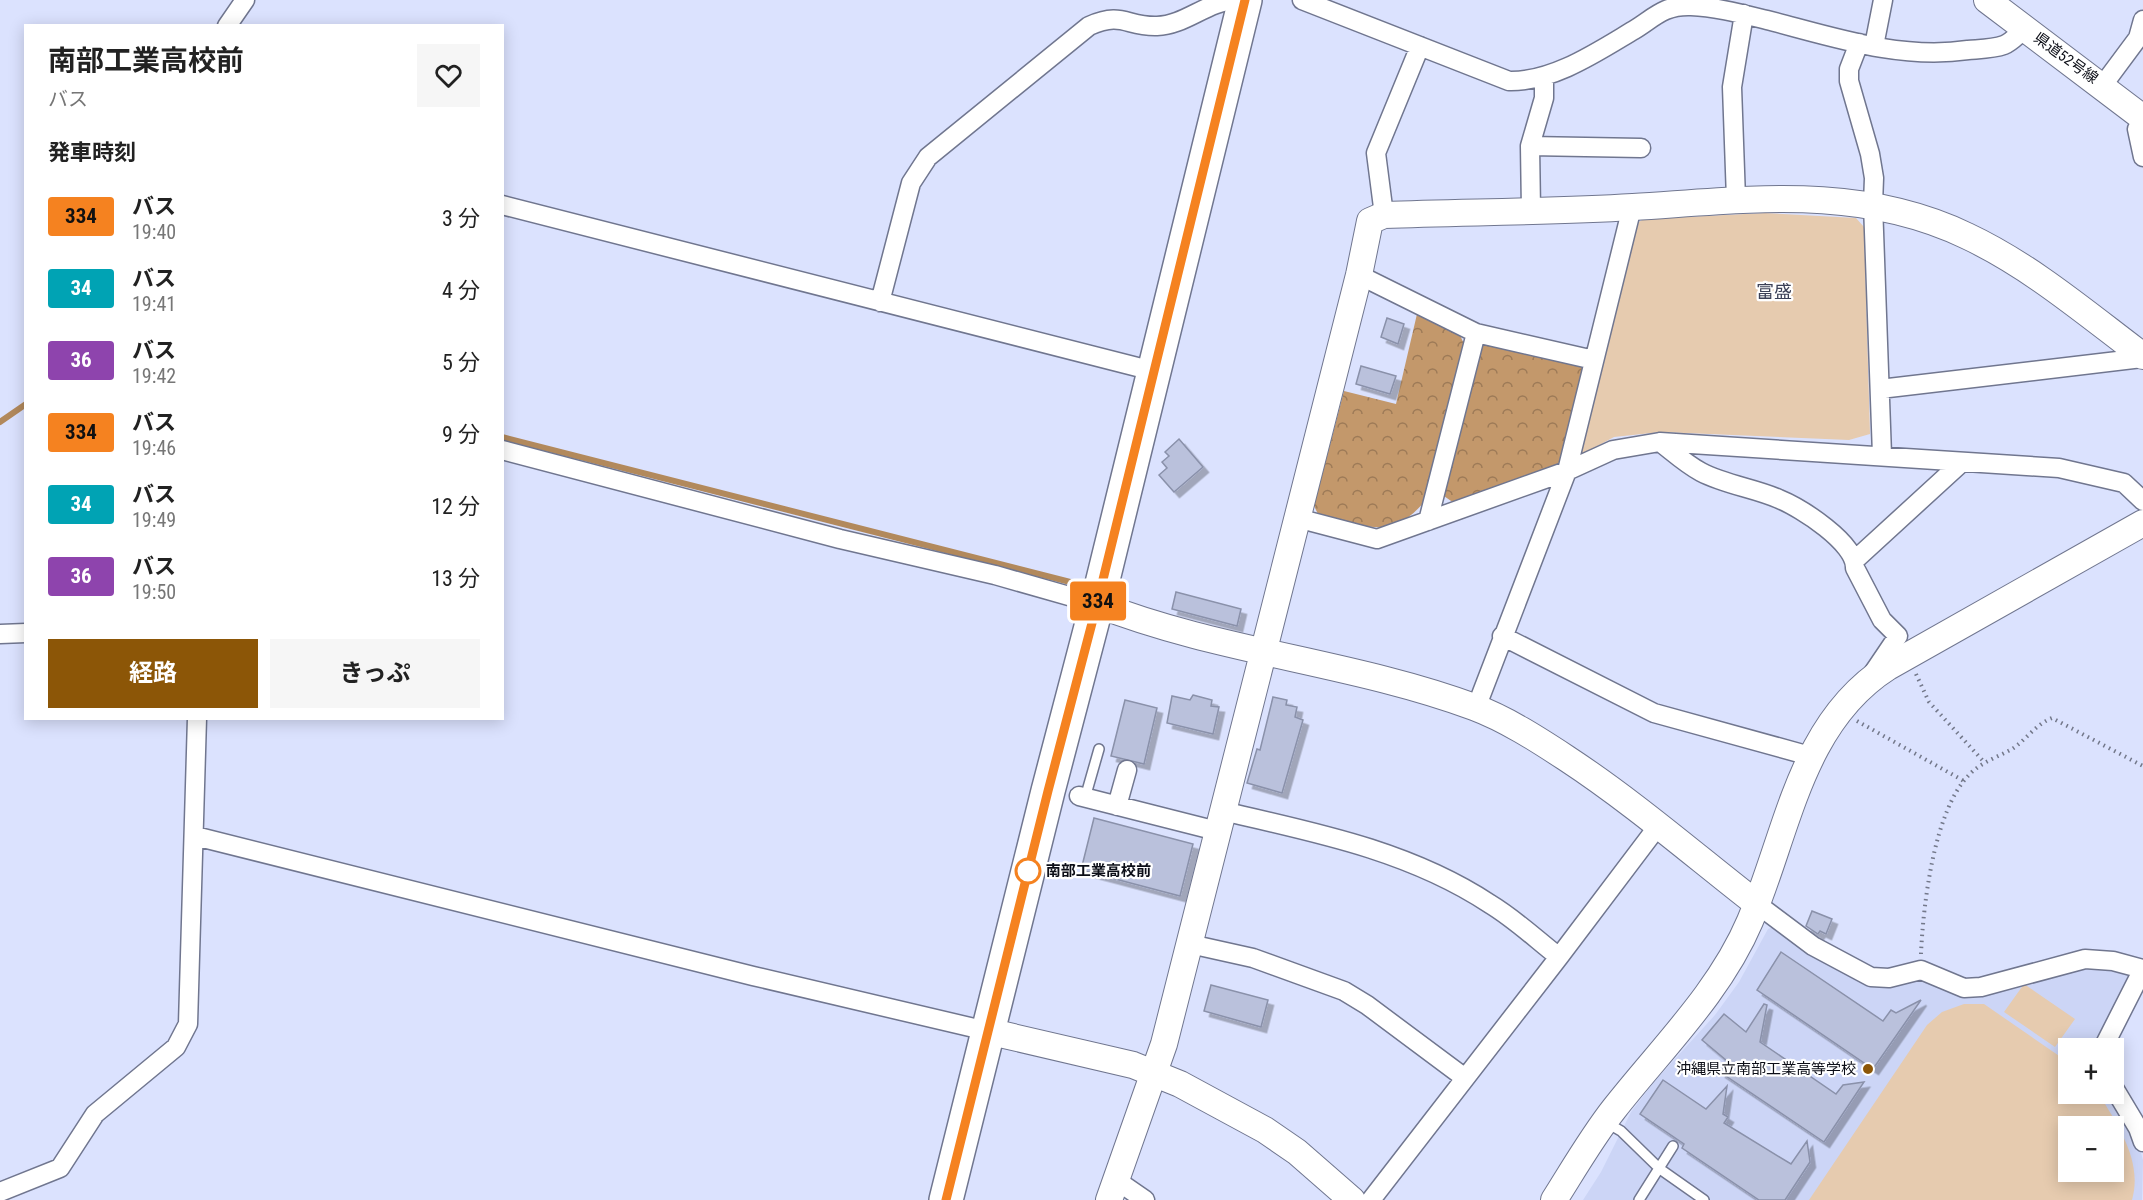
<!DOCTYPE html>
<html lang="ja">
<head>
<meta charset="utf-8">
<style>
  body { margin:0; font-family:"Roboto Condensed","Noto Sans JP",sans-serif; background:#f6f6f6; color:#222; height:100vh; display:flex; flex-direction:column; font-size:22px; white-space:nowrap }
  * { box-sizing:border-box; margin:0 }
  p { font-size:20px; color:#767676 }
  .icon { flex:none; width:33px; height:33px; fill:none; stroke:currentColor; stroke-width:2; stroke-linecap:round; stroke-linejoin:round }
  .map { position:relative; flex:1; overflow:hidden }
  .details { position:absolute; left:24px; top:24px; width:480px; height:696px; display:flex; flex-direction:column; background:#fff; border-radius:0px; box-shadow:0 3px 15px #0003 }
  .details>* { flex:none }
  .badge { padding:0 12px; border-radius:4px; font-size:21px; line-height:39px }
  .controls { position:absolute; left:2058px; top:1038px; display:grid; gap:12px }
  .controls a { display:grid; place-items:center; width:66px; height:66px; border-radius:0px; background:#fff; box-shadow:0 3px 15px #0003; font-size:30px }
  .map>.badge { position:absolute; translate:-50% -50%; box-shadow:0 0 0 3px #fff }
  h2 { padding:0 24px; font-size:22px; line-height:54px }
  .round { display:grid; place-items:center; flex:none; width:63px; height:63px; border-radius:0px; background:#f6f6f6 }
  .overview { display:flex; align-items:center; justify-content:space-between; height:102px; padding:0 24px }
  h1 { font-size:28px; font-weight:700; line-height:45px }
  .button { display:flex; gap:12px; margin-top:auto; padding:12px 24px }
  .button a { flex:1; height:69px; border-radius:0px; background:#8c5607; color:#fff; font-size:24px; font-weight:700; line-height:69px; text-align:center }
  .button a+a { background:#f6f6f6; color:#222 }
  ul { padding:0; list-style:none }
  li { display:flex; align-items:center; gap:18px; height:72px; padding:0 24px }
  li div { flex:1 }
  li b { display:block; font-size:22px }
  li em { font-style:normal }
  li .badge { min-width:66px; font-weight:700; text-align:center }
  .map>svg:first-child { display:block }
  .built { fill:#ccd5f6; fill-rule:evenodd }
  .green { fill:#e6cbaf; fill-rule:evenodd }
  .forest { fill:url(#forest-crowns) }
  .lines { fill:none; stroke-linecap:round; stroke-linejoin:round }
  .stream { stroke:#b2895c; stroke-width:6 }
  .building { fill:#bac1dc; stroke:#8a91aa; stroke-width:1.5; filter:url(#shadow) }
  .lane-casing { stroke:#70768f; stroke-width:12 }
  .street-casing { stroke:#70768f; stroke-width:21 }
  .secondary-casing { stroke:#70768f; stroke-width:28 }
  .highway-casing { stroke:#70768f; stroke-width:36 }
  .path { stroke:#73788a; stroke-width:4; stroke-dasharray:1.5 4.5; stroke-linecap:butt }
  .lane { stroke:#fff; stroke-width:9 }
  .street { stroke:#fff; stroke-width:18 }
  .secondary { stroke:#fff; stroke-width:26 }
  .highway { stroke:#fff; stroke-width:33 }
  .line-casing { stroke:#fff; stroke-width:14 }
  .line { stroke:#f58220; stroke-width:9 }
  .stop-dot { fill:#fff; stroke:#f58220; stroke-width:3 }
  .poi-dot { fill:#8c5607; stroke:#fff; stroke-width:2 }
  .labels { text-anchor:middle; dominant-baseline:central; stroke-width:4.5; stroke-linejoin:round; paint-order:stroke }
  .street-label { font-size:15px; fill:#0c0e17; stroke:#fff }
  .stop-label { font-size:15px; font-weight:bold; fill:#0c0e17; stroke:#fff; text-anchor:start }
  .poi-label { font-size:15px; fill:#0c0e17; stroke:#fff; text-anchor:end }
  .quarter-label { font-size:18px; fill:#3c4157; stroke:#fff }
</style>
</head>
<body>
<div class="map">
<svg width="2143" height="1200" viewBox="0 0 2143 1200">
  <defs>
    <pattern id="forest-crowns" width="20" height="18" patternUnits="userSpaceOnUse" patternTransform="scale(1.5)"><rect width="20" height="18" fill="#c3986b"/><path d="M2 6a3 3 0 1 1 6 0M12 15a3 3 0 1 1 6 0" fill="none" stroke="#9d7a57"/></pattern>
    <filter id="shadow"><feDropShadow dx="5.5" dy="5.5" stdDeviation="0" flood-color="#0004"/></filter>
  </defs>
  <rect width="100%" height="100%" fill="#dbe2fe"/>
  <path class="built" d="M1776 926 1809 953 1938 986 2085 965 2127 972 2130 978 2096 1048H2068V1094H2110L2139 1146 2143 1160 2142 1200H1583L1601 1172 1631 1112 1654 1082 1715 1015 1739 982 1768 929ZM2068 1126H2114V1172H2068Z"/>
  <path class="green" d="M1765 213 1856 218 1864 227 1870 434 1849 440 1661 432 1614 437 1579 456 1635 224 1644 219Z
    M2024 984 2075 1019 2055 1047 2004 1012Z
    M1964 1004H1984L2068 1062V1094H2099C2118 1126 2143 1161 2132 1200H1809L1927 1025 1942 1012ZM2114 1126V1172H2068V1126Z"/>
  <path class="forest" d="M1417 314 1460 335 1464 344 1424 502C1391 542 1362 525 1318 514L1314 506 1344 391 1396 404Z
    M1485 342 1579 363 1584 370 1564 455 1557 465 1454 503 1441 494 1480 346Z"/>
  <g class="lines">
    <path class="stream" d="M0 422 26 404
      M502 437 1078 584"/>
  </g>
  <path class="building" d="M1387 318 1404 324 1398 344 1381 337Z
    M1361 366 1396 376 1390 394 1356 384Z
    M1179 439 1203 467 1174 492 1159 475 1167 468 1162 462 1169 456 1165 452Z
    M1176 592 1241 609 1237 626 1172 609Z
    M1193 695 1212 700 1211 706 1219 707 1213 734 1167 723 1172 696 1190 700Z
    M1273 697 1287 700 1286 705 1297 707 1295 717 1303 720 1282 793 1247 783 1257 749 1260 750Z
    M1125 700 1157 708 1144 764 1111 756Z
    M1094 818 1193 844 1180 896 1081 870Z
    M1812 911 1832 919 1826 934 1820 931 1818 934 1806 926Z
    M1781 952 1883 1021 1891 1010 1896 1013 1921 1000 1873 1069 1757 990Z
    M1211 985 1268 1000 1261 1027 1204 1011Z
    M1764 1004 1767 1005 1760 1042 1836 1094 1843 1085 1864 1082 1824 1142 1720 1072 1727 1061 1702 1040 1724 1014 1746 1032Z
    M1663 1080 1706 1109 1727 1086 1723 1114 1728 1117 1724 1123 1791 1164 1807 1141 1810 1162 1785 1200H1759L1682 1148 1684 1144 1640 1114Z"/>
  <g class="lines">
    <defs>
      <path id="lane" d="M1085 798 1099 749
        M1607 1123 1621 1131 1660 1169 1704 1200
        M1639 1200 1673 1146"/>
      <path id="street" d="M1302 0 1509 81C1553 82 1597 52 1634 30 1655 17 1664 5 1691 6 1716 7 1742 14 1767 20 1833 37 1900 60 1968 50 1979 49 1993 49 2004 45 2012 42 2019 33 2026 28
        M227 26 245 0
        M1859 43 1849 69V81L1870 154 1874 178 1873 204 1882 455
        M1874 46 1883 0
        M2103 85 2138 38 2143 20
        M2143 120 2137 129 2143 157
        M1530 146 1641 148
        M1736 199 1732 87 1744 14
        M502 205 1153 371
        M1531 210 1530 146 1544 98V77
        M1384 215 1376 153 1420 46
        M1359 275 1476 333 1594 360
        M880 302 911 183 928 157 1089 26C1123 11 1126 27 1157 26 1186 25 1207 1 1236 0
        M1880 389 2143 358
        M1660 442C1673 452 1686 464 1701 472 1726 485 1754 488 1779 499 1801 508 1856 543 1855 568L1882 620 1898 636 1873 673
        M502 450 840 539 995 575 1097 604
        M1297 518 1377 539 1567 471 1613 450 1660 442 2059 468 2124 483 2143 501
        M1428 521 1476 333
        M1855 560 1961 463
        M0 634 26 633
        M1502 636 1654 713 1810 756
        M1476 708 1567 471 1632 207
        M1079 796 1217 831
        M1117 806 1127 770
        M1222 811C1314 832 1410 851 1490 904 1515 919 1537 940 1559 957
        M195 836 753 976 987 1031
        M1757 904 1813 946 1871 977 1889 978 1921 970 1964 988 1981 987 2085 959 2113 961 2143 969 2103 1048
        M1190 944 1253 958 1344 991 1367 1005 1465 1078
        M2114 1088 2138 1128 2143 1142
        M1116 1180 1145 1200
        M0 1192 60 1168 95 1114 176 1047 188 1024 197 718
        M1371 1200 1559 957 1658 826"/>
      <path id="secondary" d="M1987 0 2143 118
        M1097 604C1219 652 1352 662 1474 707 1506 719 1537 739 1566 758 1633 802 1694 855 1757 904
        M987 1031 1133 1065 1180 1084 1265 1130 1297 1152 1352 1200
        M1109 1200 1164 1044 1359 275 1370 221 1384 215C1467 212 1550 212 1633 207 1748 200 1859 184 1967 236 2031 266 2087 314 2143 356
        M1554 1200C1573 1170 1592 1137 1614 1109 1661 1049 1720 992 1750 921 1788 832 1800 723 1888 667L2143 523"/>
      <path id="highway" d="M946 1200 1048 791 1097 604 1245 0"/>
    </defs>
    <use href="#lane" class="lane-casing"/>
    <use href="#street" class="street-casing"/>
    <use href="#secondary" class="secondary-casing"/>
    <use href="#highway" class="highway-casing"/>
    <path class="path" d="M1916 674 1929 702 1985 763
      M1857 721 1964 781
      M1921 954C1923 906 1934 810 1969 775 1981 762 1998 757 2012 749 2026 740 2036 724 2052 718L2143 766"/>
    <use href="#lane" class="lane"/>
    <use href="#street" class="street"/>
    <use href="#secondary" class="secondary"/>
    <use href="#highway" class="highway"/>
  </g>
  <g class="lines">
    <defs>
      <path id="line" d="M946 1200 1048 791 1097 604 1245 0"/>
    </defs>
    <use href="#line" class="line-casing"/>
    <use href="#line" class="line"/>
  </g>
  <circle class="stop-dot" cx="1028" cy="871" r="12"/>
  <circle class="poi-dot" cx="1868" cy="1069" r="6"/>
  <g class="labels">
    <g class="street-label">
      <text transform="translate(2066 58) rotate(36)">県道52号線</text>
    </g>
    <g class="stop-label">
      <text x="1046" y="871">南部工業高校前</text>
    </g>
    <g class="poi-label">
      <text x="1856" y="1069">沖縄県立南部工業高等学校</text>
    </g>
    <g class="quarter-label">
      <text x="1774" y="291">富盛</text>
    </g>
  </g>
</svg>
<div class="controls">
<a>+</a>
<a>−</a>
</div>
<b class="badge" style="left:1098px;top:601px;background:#f58220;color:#111">334</b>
<section class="details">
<div class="overview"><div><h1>南部工業高校前</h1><p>バス</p></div><a class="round"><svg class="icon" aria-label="heart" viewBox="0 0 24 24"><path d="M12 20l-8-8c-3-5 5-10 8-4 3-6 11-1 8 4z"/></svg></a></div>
<h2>発車時刻</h2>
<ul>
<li><span class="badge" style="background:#f58220;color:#111">334</span><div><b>バス</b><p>19:40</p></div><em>3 分</em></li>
<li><span class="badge" style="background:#00a3b4;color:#fff">34</span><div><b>バス</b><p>19:41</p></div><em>4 分</em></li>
<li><span class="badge" style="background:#8e44ad;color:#fff">36</span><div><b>バス</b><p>19:42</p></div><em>5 分</em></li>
<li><span class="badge" style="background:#f58220;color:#111">334</span><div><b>バス</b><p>19:46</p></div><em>9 分</em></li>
<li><span class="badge" style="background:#00a3b4;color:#fff">34</span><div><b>バス</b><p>19:49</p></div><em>12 分</em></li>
<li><span class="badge" style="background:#8e44ad;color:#fff">36</span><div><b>バス</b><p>19:50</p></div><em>13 分</em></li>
</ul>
<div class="button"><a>経路</a><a>きっぷ</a></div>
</section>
</div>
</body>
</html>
